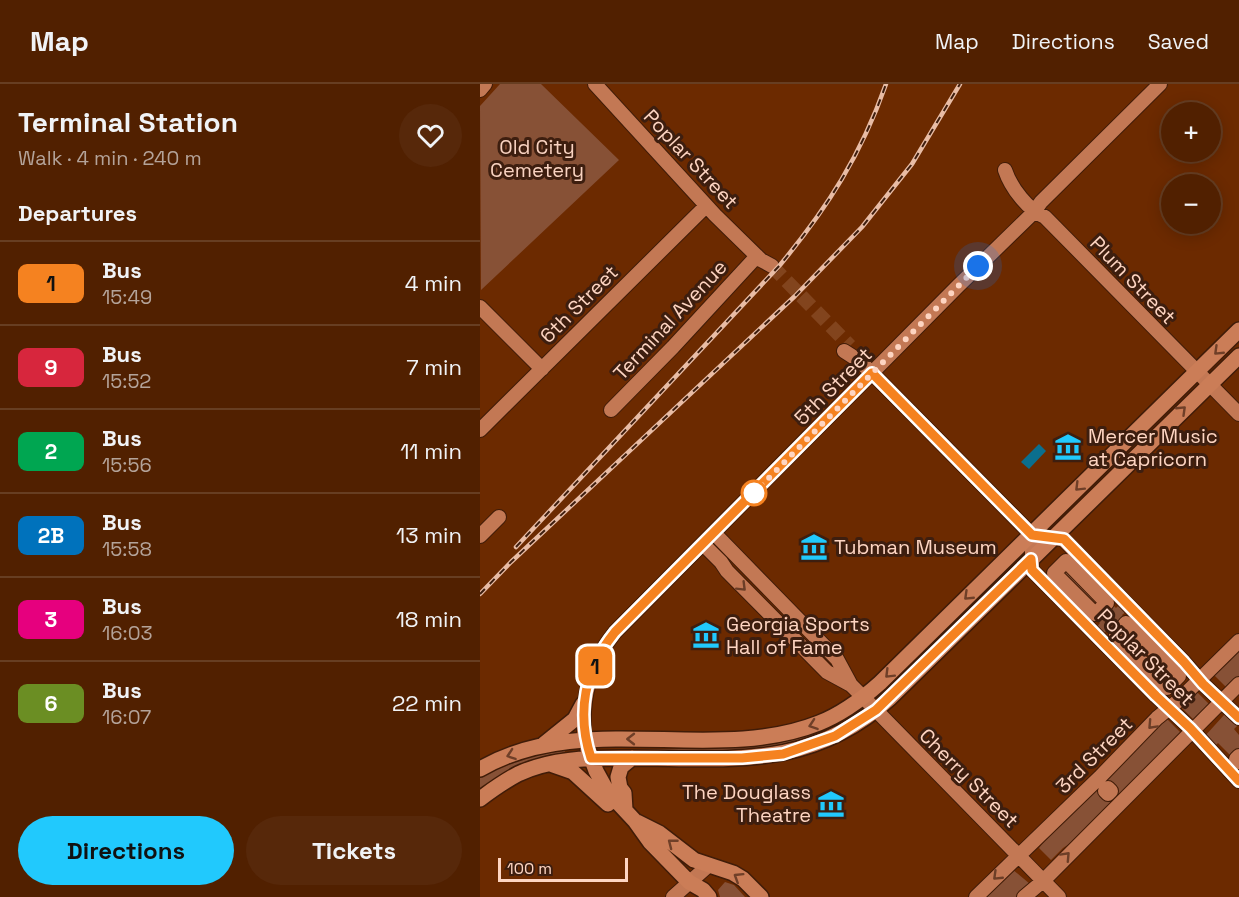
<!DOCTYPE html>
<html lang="en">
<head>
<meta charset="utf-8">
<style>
  body { margin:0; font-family:"Space Grotesk",sans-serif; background:#57280a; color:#f1f3f6; height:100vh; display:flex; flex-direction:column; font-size:22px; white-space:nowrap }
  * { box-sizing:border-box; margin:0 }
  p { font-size:20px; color:#b4a399 }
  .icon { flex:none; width:33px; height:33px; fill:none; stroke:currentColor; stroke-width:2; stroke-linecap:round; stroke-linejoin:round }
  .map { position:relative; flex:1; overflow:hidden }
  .panel { display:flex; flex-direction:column; background:#512000; width:480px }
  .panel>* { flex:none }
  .badge { padding:0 12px; border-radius:9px; font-size:21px; line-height:39px }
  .controls { position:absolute; left:681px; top:18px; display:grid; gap:12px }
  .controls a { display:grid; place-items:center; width:60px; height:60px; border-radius:50%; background:#512000; box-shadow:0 3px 15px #0003,0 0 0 2px #673e22; font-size:30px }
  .scale { position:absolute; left:18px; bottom:15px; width:130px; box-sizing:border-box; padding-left:6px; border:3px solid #fed5c2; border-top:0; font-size:16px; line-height:21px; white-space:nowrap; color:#fed5c2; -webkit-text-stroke:4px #3d1e0f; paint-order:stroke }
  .you { position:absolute; width:30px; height:30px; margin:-15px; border:4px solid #fff; border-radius:50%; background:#1a73e8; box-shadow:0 0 0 9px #1a73e833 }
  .map>.badge { position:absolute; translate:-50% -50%; box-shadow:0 0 0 3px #fff }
  h2 { padding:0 18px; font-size:22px; line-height:54px }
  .round { display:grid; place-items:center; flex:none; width:63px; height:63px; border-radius:32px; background:#57280a }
  .headline { display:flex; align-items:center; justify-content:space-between; height:102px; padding:0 18px }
  h1 { font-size:28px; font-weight:700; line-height:45px }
  .button { display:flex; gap:12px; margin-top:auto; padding:12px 18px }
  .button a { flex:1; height:69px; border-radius:36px; background:#21c9fd; color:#111; font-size:24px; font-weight:700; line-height:69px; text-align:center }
  .button a+a { background:#57280a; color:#f1f3f6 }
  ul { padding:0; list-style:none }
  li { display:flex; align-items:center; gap:18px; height:84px; padding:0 18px; border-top:2px solid #673e22 }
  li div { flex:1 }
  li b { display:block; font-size:22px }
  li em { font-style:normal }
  li .badge { min-width:66px; font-weight:700; text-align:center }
  header { display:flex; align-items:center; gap:36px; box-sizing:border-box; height:84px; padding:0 30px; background:#512000; border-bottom:2px solid #673e22 }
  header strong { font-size:28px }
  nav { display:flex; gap:33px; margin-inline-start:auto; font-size:21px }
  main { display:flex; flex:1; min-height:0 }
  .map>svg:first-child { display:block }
  .green { fill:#875136 }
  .water { fill:#0b6f8e }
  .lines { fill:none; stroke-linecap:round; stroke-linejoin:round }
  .minor-tunnel { stroke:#82441d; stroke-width:14; stroke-dasharray:14 7; stroke-linecap:butt }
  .minor-casing { stroke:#401c08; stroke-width:16 }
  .major-casing { stroke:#401c08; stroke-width:18 }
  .minor { stroke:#c37854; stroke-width:14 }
  .major { stroke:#cb7d57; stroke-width:15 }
  .rail-casing { stroke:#e8bca5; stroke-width:4.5 }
  .rail { stroke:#3d1e0f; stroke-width:2; stroke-dasharray:7; stroke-linecap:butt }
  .oneway { stroke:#6f3f28 }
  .oneway2 { stroke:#6c3e27 }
  .line-casing { stroke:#fff; stroke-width:14 }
  .line { stroke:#f58220; stroke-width:9 }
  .walk { stroke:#fed5c2; stroke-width:6; stroke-dasharray:0 10.8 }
  .stop-dot { fill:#fff; stroke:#f58220; stroke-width:3 }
  .labels { text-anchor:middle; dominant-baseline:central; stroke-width:6; stroke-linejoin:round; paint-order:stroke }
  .park-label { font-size:20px; fill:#f9d3c1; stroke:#3d1e0f }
  .street-label { font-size:20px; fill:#fed5c2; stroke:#3d1e0f }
  .poi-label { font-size:20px; fill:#fed5c2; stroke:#3d1e0f; text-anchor:start }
</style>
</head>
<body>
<header>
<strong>Map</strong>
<nav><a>Map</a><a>Directions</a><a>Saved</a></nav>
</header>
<main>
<section class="panel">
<div class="headline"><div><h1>Terminal Station</h1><p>Walk · 4 min · 240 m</p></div><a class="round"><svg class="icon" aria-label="heart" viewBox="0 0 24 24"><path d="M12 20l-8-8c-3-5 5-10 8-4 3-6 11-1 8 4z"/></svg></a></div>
<h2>Departures</h2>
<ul>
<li><span class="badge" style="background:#f58220;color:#111">1</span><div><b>Bus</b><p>15:49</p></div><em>4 min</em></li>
<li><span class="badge" style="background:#d7263d;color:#fff">9</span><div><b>Bus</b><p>15:52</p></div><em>7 min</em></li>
<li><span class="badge" style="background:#00a651;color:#fff">2</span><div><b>Bus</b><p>15:56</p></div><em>11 min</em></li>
<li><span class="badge" style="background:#0072bc;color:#fff">2B</span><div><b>Bus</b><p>15:58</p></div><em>13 min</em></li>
<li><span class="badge" style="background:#e6007e;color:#fff">3</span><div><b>Bus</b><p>16:03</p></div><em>18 min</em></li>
<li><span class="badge" style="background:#6b8e23;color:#fff">6</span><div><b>Bus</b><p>16:07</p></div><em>22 min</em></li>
</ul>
<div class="button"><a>Directions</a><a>Tickets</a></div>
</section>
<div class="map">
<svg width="759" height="813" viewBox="0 0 759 813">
  <rect width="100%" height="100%" fill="#6c2a00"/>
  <path class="green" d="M20 0H61L139 76 1 206 0 22Z
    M588 476 636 524 640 520 647 527 642 531 693 583 707 590 689 611H683L674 602 678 597 627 546 622 551 616 544 620 539 582 500 572 487Z
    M759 562V595L748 605 732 589Z
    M716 607 731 622 715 637 700 622Z
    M744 631H748L759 640 754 645 759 651V680L738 659 734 663 725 652Z
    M367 632C345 648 310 663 283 668H135L140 665H199Z
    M686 634 702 650 600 753 583 764 571 776 559 764 583 734Z
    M84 665 85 668 56 676 0 707V693C26 677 55 672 84 665Z
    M532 785 550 800 549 802 536 813H503Z
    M245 798 254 801 265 813H240L238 806Z"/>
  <path class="water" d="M559 360 566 367 549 385 541 378Z"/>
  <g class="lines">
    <path class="minor-tunnel" d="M292 182 370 262"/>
    <defs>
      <path id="minor" d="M115 0 235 131 281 176 292 182
        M0 6 5 0
        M525 86C531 104 548 126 565 133L759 330
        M0 223 62 285
        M364 267 378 276 392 289 552 451 583 455 704 578 723 600 759 634
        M131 326 193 263 277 172
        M0 346 226 122
        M234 449 357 575 371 601
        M552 451V486L676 612 710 644 759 697
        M0 452 19 433
        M223 460 241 478 247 487 347 588 371 601 383 613 579 813
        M586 477 627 519 615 530 574 489Z
        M646 539 699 592 687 604 636 551Z
        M105 656C100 617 110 579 135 548L478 202 554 128 561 118 680 0
        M759 672 756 675 759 678
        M628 704 631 707 628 710 625 707Z
        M193 813 229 781
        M496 813 620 693 677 634 698 617 759 557
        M544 813 563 797 759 600"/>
      <path id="major" d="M64 660 95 635 103 620
        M108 665 116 687 127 707 155 737 170 758 209 798 223 806 229 813
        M73 681 93 688 128 720
        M0 685C103 625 234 681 339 639 362 630 382 615 400 599L759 246
        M0 715C12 706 25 697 38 690 70 675 107 674 141 674 244 673 327 689 410 614L759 272
        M145 726 144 709 140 704 138 693 141 683 152 674
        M157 738 179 749 214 776 253 789 263 795 281 813"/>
    </defs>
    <use href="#minor" class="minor-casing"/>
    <use href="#major" class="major-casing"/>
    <use href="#minor" class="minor"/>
    <use href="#major" class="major"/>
    <defs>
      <path id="rail" d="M36 463 300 181C348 123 381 71 406 0
        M0 510 31 478 315 212 382 143 432 80 480 0"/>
    </defs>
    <use href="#rail" class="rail-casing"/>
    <use href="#rail" class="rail"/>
  </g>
  <defs><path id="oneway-chevron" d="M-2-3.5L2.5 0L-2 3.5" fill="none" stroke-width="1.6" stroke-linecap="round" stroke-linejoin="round" transform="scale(1.5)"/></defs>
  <g class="oneway">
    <use href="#oneway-chevron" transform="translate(738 267) rotate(136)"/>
    <use href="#oneway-chevron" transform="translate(702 326) rotate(-44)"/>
    <use href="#oneway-chevron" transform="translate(599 403) rotate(135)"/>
    <use href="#oneway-chevron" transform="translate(488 512) rotate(136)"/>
    <use href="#oneway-chevron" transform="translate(409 590) rotate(135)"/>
    <use href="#oneway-chevron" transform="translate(333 641) rotate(161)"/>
    <use href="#oneway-chevron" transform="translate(151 655) rotate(-180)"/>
    <use href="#oneway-chevron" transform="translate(31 671) rotate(161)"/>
    <use href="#oneway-chevron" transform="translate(192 759) rotate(-142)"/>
    <use href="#oneway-chevron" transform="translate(258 793) rotate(-148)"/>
  </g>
  <g class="oneway2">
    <use href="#oneway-chevron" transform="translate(262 503) rotate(45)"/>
    <use href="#oneway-chevron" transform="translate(672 641) rotate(133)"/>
    <use href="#oneway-chevron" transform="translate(586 772) rotate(-47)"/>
    <use href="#oneway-chevron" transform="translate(517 792) rotate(136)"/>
  </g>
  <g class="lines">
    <defs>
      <path id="line" d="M759 634 723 600 704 578 584 455 552 451 392 289 135 548C105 585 96 628 111 674H262L303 670 355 652 396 626 551 475 552 486 676 612 710 644 759 697"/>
    </defs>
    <use href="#line" class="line-casing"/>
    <use href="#line" class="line"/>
    <path class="walk" d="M274 409 498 182"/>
  </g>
  <defs>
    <symbol id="museum-bare" viewBox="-9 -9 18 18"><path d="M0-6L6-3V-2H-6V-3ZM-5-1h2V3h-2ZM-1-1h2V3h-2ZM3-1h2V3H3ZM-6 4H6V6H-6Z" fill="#21c9fd" stroke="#3d1e0f" stroke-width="2.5" paint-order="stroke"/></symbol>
  </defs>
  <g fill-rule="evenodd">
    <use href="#museum-bare" x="569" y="344" width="38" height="38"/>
    <use href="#museum-bare" x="315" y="444" width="38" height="38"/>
    <use href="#museum-bare" x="207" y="532" width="38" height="38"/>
    <use href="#museum-bare" x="332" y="701" width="38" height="38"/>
  </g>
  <circle class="stop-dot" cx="274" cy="409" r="12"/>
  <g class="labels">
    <g class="park-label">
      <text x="57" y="63">Old City<tspan x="57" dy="23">Cemetery</tspan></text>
    </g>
    <g class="street-label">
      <text transform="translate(211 75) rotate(47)">Poplar Street</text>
      <text transform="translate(653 196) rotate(46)">Plum Street</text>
      <text transform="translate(99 220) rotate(-45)">6th Street</text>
      <text transform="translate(190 236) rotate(-47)">Terminal Avenue</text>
      <text transform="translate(353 302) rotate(-45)">5th Street</text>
      <text transform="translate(666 573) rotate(45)">Poplar Street</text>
      <text transform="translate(614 671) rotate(-45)">3rd Street</text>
      <text transform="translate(489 694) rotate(45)">Cherry Street</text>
    </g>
    <g class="poi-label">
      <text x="608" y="352">Mercer Music<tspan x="608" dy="23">at Capricorn</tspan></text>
      <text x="354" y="463">Tubman Museum</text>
      <text x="246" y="540">Georgia Sports<tspan x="246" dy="23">Hall of Fame</tspan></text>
      <text x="331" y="708" text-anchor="end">The Douglass<tspan x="331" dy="23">Theatre</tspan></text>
    </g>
  </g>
</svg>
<div class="controls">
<a>+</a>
<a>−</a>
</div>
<div class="scale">100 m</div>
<div class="you" style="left:498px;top:182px"></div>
<b class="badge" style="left:115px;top:582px;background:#f58220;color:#111">1</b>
</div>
</main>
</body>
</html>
